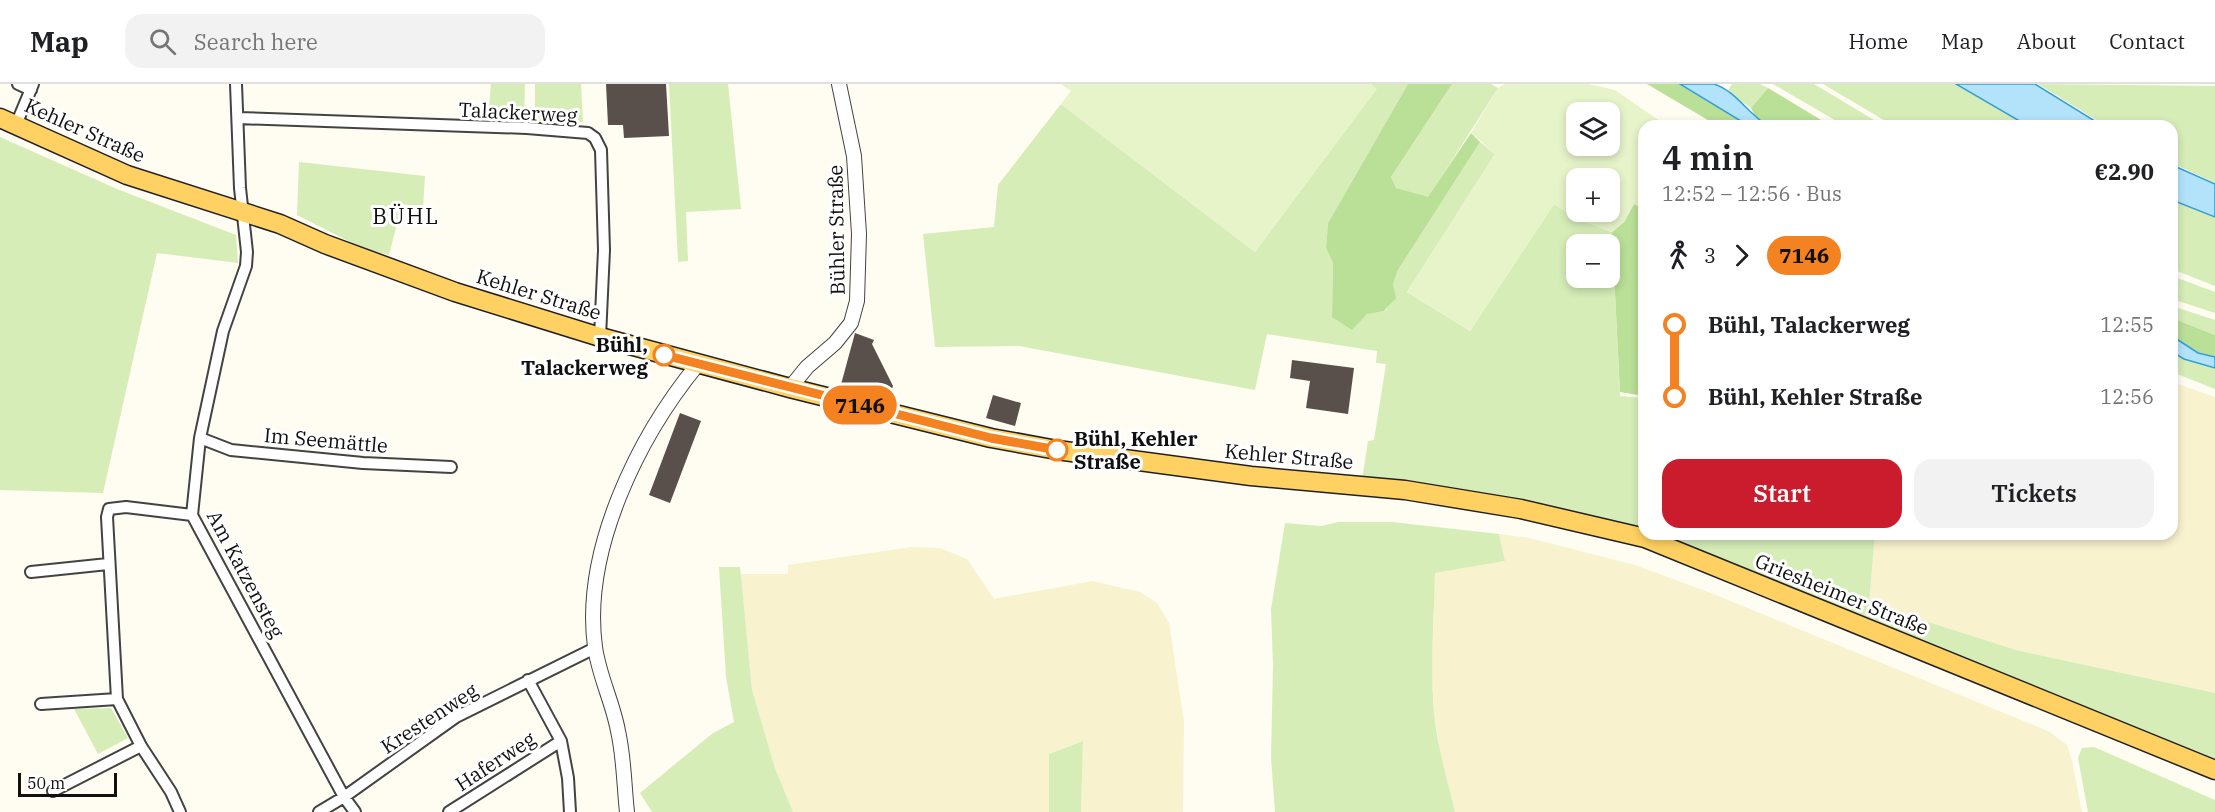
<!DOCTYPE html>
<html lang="en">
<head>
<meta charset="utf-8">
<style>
  body { margin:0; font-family:"IBM Plex Serif",serif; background:#f2f2f2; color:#202124; height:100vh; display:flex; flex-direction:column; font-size:22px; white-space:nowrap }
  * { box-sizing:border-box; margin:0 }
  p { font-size:20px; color:#757577 }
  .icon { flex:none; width:33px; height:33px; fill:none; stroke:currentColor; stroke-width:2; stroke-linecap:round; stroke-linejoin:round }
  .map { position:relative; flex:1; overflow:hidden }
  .panel { position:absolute; left:1638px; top:36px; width:540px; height:420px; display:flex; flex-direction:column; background:#fff; border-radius:18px; box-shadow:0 3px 9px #0003 }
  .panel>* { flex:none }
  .badge { padding:0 12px; border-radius:20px; font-size:21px; line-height:39px }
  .fabs { position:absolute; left:1566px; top:18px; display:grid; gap:12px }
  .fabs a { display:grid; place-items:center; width:54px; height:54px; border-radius:12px; background:#fff; box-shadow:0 3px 9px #0003; font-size:30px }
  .scale { position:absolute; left:18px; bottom:15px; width:99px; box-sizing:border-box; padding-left:6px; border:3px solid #101010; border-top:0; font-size:16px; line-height:21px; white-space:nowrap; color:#101010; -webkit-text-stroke:4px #fff; paint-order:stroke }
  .map>.badge { position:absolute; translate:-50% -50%; box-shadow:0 0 0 3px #fff }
  .legs { display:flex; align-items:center; gap:9px; height:66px; padding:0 24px; font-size:20px }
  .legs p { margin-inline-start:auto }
  .head { display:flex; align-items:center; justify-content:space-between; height:102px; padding:0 24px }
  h1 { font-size:33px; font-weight:600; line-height:45px }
  .cta { display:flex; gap:12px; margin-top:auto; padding:12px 24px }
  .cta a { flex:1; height:69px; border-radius:18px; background:#cb1c2d; color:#fff; font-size:24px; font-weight:600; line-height:69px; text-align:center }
  .cta a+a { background:#f2f2f2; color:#202124 }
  ul { padding:0 24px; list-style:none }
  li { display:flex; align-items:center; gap:21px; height:72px; font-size:22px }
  li i { display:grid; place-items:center; width:9px; height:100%; margin:0 8px; background:currentColor }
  li i::after { content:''; width:15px; height:15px; margin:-8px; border:4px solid; border-radius:50%; background:#fff }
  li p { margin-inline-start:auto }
  li:first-child i { background:linear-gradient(#0000 50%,currentColor 0) }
  li:last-child i { background:linear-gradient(currentColor 50%,#0000 0) }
  header { display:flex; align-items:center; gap:36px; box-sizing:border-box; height:84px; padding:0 30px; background:#fff; border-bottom:2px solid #e0e0e0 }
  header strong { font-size:28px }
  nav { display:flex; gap:33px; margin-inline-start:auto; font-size:21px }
  .search { width:420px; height:54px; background:#f2f2f2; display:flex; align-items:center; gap:15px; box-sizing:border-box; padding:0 21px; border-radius:18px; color:#757577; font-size:22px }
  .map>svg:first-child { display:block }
  .farmland { fill:#f8f2cf }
  .green { fill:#d6edb8; fill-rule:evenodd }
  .forest { fill:#badf96 }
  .pitch { fill:#e7f4ca; fill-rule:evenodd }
  .water { fill:#b2e3fb; stroke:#349ed7; stroke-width:1.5 }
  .building { fill:#59504b }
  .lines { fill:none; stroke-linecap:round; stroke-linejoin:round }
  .minor-casing { stroke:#434343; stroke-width:14 }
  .tertiary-casing { stroke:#434343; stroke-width:16 }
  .primary-casing { stroke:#212121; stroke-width:21 }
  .minor { stroke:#fff; stroke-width:10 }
  .tertiary { stroke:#fff; stroke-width:14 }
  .primary { stroke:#ffd162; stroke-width:18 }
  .line-1-casing { stroke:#fff; stroke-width:14 }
  .line-1 { stroke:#f58220; stroke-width:9 }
  .stop-1-dot { fill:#fff; stroke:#f58220; stroke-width:3 }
  .labels { text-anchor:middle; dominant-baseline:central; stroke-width:6; stroke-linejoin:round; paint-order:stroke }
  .street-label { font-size:20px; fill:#101010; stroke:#fff }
  .stop-label { font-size:20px; font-weight:bold; fill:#101010; stroke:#fff; text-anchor:end }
  .quarter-label { font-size:22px; letter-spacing:1.5px; fill:#101010; stroke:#fff }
</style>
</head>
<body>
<header>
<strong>Map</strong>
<div class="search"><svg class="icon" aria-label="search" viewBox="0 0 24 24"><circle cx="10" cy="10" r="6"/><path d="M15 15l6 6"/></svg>Search here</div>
<nav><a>Home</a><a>Map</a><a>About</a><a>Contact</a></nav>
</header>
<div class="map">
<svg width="2215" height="728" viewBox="0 0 2215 728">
  <rect width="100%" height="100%" fill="#fffcf2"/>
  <path class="farmland" d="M2178 300 2215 313V609L2016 566 1869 519 1875 450H2172V317Z
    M1499 450 1529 454 1635 481 1711 509 2048 647 2067 661 2072 677 2082 728H1455L1441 674 1434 629 1432 587 1435 489 1505 477Z
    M912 463 940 464 967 475 994 515 1092 497 1140 508 1157 519 1169 539 1184 638 1183 728H1081L1083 657 1049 670V728H793L775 684 752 606 740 490H788V481Z"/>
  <path class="green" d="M491 0H525L524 36 488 34Z
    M535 0H581L583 38 535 39Z
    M669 0H728L741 125 686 128 688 177 678 178Z
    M1371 0H1408L1328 139 1326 164 1333 179 1332 233 1385 227 1395 214 1393 200 1398 186 1480 58 1495 70 1407 208 1470 247 1554 120 1580 136 1612 148 1620 312 1644 314V450L1362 396 1368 357 1374 356 1386 280 1376 279 1377 267 1267 250 1255 306 1019 262 935 263 923 150 994 143 998 101 1061 20 1255 168 1376 5ZM1576 160H1610V194H1576Z
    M1452 0H1491L1498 4 1428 114 1396 104 1391 93Z
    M1732 0H1760L1768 4 1751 24 1727 8Z
    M1773 0H1814L1884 42H1845Z
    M1823 0H1956L2028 42H1894Z
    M2038 0 2215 2V99L2172 79V42H2106Z
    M0 53 117 105 236 151 238 179 157 169 103 409 0 406Z
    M299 78 425 92 423 124 402 120 389 171 364 165 297 131Z
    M2172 116 2215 133V202L2172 185Z
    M2172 192 2215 208V229L2172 215Z
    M2172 222 2215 236V251L2172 234Z
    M2172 268 2184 275 2215 284V305L2172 288Z
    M1338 438H1392L1499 450 1505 477 1435 489C1434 536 1430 582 1434 628 1437 662 1447 695 1455 728H1275L1271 674 1273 581 1271 525 1285 439 1321 442Z
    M1645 450H1875L1869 519 2016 566 2215 609V681Z
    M719 483H740L752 606 775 684 793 728H652L640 709 713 649 734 638 726 593Z
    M111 624 128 654 98 670 74 625Z
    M1083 657 1081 728H1049V670Z
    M2094 663 2215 716V728H2088L2078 674 2082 664Z"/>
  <path class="forest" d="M1408 0H1452L1391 93 1396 104 1428 113 1471 49 1480 58 1398 186 1393 200 1396 214 1384 227 1367 230 1352 246 1332 233 1333 179 1326 164 1328 139Z
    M1647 0H1680L1749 42H1718Z
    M1768 4 1831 42H1768L1757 36 1751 24Z
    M1634 120 1644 125V312L1620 308 1612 148 1624 138Z
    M2172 234 2215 251V273L2198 269 2172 252Z"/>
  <path class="pitch" d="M1061 0H1371L1377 5 1255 168 1061 20 1071 7Z
    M1505 0H1588L1615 6 1667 42H1644V125L1634 120 1624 138 1612 148 1580 136 1554 120 1470 247 1407 208 1495 70 1471 49 1498 4ZM1576 28H1610V62H1576ZM1576 94H1610V128H1576Z"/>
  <path class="water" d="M1680 0C1690 0 1705 0 1714 0 1735 6 1749 31 1768 42H1749Z
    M1956 0H2035L2103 42H2028Z
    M2172 81 2215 100V133L2172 116Z
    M2172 252 2198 269 2215 273V284L2184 275 2172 268Z"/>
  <path class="building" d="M606 0H666L669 52 624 54 623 41H608Z
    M855 249 874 256 872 260 893 302 888 317 840 304Z
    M1292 276 1354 284 1348 330 1306 324 1310 297 1290 294Z
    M993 311 1021 319 1015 342 986 334Z
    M680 329 701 337 670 419 649 411Z"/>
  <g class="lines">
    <defs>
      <path id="minor" d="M18 0 31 6
        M236 0 240 104 247 168 246 182 223 247 200 354 192 431 344 713 355 728
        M238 34 527 44 588 49 595 54 601 66 604 166 600 253
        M16 41 33 0
        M200 354 231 366 363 379 451 383
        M31 488 108 480
        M528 596 561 657 568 694 570 728
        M41 620 117 615
        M53 707 141 662
        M180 728 171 708 141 662 117 615 107 433 109 425 126 423 192 431
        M319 728 344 713 456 633 595 564
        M449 728 561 657"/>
      <path id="tertiary" d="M790 304 807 283 835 259 851 239 857 217 859 150 854 72 839 0
        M627 728C624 701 624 673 618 647 613 619 599 592 595 563 582 467 638 353 698 280"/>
      <path id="primary" d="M0 34 127 91 280 140 325 160 455 208 600 253 790 304 991 354 1057 366 1251 392 1405 406 1521 425 1645 454 2215 686"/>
    </defs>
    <use href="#minor" class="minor-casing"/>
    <use href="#tertiary" class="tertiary-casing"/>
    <use href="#primary" class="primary-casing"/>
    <use href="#minor" class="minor"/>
    <use href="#tertiary" class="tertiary"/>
    <use href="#primary" class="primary"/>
  </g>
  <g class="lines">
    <defs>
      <path id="line-1" d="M664 271 991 354 1057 366"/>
    </defs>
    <use href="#line-1" class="line-1-casing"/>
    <use href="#line-1" class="line-1"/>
  </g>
  <g class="stop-1-dot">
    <circle cx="664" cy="271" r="10"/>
    <circle cx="1057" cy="366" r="10"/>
  </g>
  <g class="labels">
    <g class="street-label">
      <text transform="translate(518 28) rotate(3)">Talackerweg</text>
      <text transform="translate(85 46) rotate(24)">Kehler Straße</text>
      <text transform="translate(836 146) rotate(-91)">Bühler Straße</text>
      <text transform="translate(539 210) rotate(17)">Kehler Straße</text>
      <text transform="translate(326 356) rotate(5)">Im Seemättle</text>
      <text transform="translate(1289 372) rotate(5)">Kehler Straße</text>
      <text transform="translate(246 490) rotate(62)">Am Katzensteg</text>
      <text transform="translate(1842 510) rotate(22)">Griesheimer Straße</text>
      <text transform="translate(429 634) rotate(-33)">Krestenweg</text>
      <text transform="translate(495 677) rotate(-33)">Haferweg</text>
    </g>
    <g class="stop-label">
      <text x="648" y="260">Bühl,<tspan x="648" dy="23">Talackerweg</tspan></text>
      <text x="1074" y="354" text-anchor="start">Bühl, Kehler<tspan x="1074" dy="23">Straße</tspan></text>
    </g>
    <g class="quarter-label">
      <text x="406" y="131">BÜHL</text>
    </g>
  </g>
</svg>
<div class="fabs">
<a><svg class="icon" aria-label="layers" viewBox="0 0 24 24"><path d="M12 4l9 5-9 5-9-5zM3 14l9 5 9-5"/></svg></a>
<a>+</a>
<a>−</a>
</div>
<div class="scale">50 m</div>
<b class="badge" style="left:860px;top:321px;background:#f58220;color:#111">7146</b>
<section class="panel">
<div class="head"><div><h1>4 min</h1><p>12:52 – 12:56 · Bus</p></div><b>€2.90</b></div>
<div class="legs"><svg class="icon" aria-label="walk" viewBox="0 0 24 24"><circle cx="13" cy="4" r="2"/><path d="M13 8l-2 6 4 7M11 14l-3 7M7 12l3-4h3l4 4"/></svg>3<svg class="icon" aria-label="forward" viewBox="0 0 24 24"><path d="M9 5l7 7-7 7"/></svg><b class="badge" style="background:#f58220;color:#111">7146</b></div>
<ul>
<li><i style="color:#f58220"></i><b>Bühl, Talackerweg</b><p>12:55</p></li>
<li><i style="color:#f58220"></i><b>Bühl, Kehler Straße</b><p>12:56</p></li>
</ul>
<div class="cta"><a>Start</a><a>Tickets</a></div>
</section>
</div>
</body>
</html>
